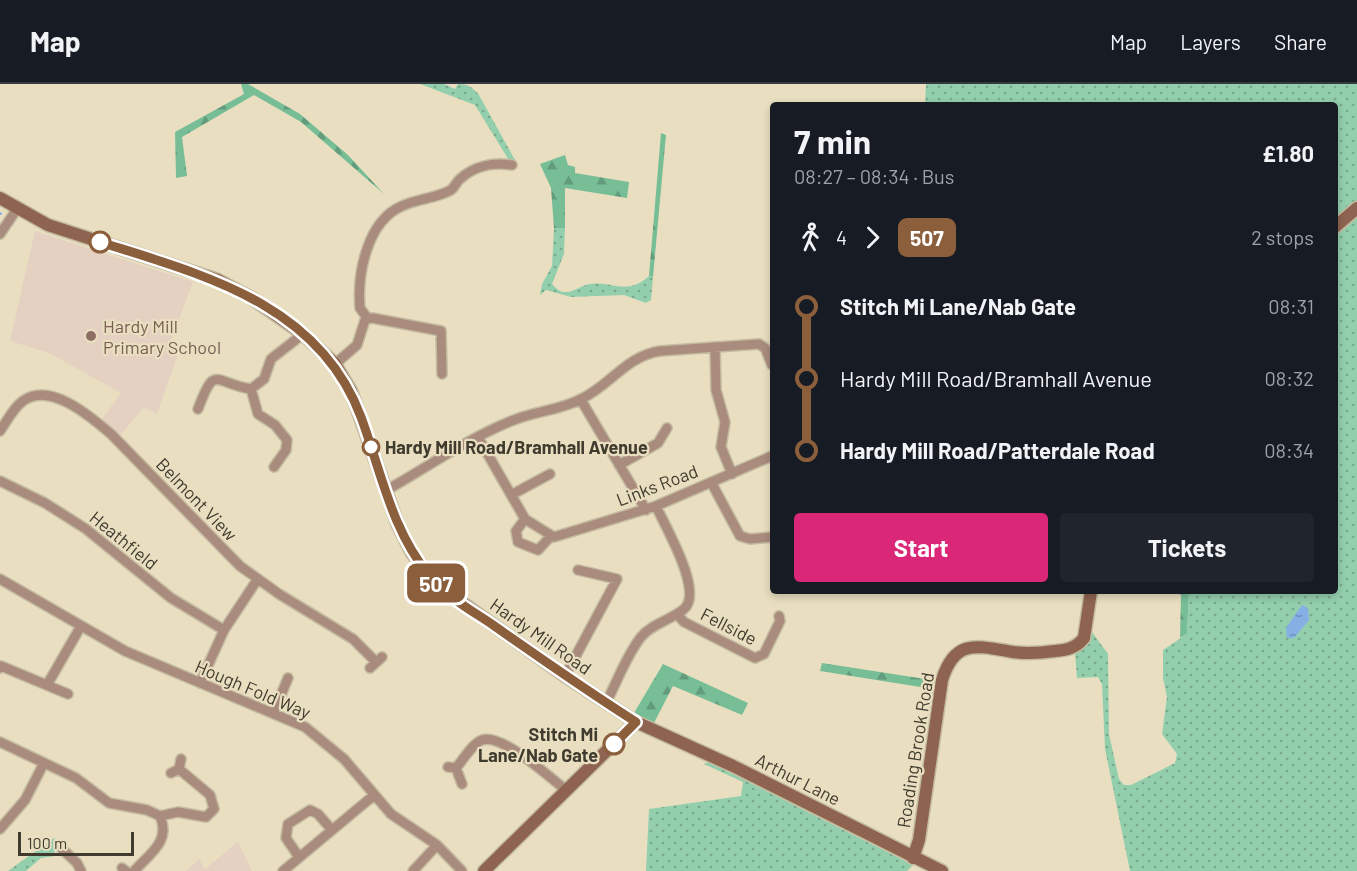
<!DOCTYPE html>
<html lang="en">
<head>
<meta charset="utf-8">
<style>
  body { margin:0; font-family:Barlow,sans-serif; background:#20242c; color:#f1f3f6; height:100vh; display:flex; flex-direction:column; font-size:22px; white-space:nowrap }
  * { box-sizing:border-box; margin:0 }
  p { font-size:20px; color:#9ea1a6 }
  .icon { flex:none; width:33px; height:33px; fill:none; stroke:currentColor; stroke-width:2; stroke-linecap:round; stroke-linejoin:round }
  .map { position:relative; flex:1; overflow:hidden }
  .panel { position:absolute; left:770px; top:18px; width:568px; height:492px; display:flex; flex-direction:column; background:#171b24; border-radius:6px; box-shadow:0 3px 9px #0003 }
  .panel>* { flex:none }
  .badge { padding:0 12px; border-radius:9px; font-size:21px; line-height:39px }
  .scale { position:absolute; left:18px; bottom:15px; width:116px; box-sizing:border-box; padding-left:6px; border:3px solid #403b2f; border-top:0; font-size:16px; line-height:21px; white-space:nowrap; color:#403b2f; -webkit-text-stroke:4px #e9dfc0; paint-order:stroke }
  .map>.badge { position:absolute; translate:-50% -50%; box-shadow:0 0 0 3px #fff }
  .legs { display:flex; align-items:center; gap:9px; height:66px; padding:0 24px; font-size:20px }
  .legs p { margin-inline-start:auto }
  .head { display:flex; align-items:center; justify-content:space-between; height:102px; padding:0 24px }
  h1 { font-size:33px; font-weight:700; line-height:45px }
  .action { display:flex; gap:12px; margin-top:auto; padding:12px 24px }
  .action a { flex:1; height:69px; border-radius:6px; background:#db2777; color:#fff; font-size:24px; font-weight:700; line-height:69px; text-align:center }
  .action a+a { background:#20242c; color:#f1f3f6 }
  ul { padding:0 24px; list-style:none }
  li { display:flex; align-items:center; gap:21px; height:72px; font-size:22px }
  li i { display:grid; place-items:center; width:9px; height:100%; margin:0 8px; background:currentColor }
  li i::after { content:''; width:15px; height:15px; margin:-8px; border:4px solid; border-radius:50%; background:#171b24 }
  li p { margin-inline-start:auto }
  li:first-child i { background:linear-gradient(#0000 50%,currentColor 0) }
  li:last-child i { background:linear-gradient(currentColor 50%,#0000 0) }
  header { display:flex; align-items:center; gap:36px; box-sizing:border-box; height:84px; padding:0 30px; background:#171b24; border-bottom:2px solid #363941 }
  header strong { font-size:28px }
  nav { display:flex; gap:33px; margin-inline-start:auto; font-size:21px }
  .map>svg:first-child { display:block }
  .education { fill:#e4d1c2 }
  .grass { fill:url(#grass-dots) }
  .forest { fill:url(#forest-firs) }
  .water { fill:url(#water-ripples) }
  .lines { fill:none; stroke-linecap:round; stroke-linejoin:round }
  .stream { stroke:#86afe6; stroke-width:2 }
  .street-casing { stroke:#c4bba0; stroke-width:12 }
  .secondary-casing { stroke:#c4bba0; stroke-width:15 }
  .street { stroke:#aa8c7f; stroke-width:9 }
  .secondary { stroke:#8e6450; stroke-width:12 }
  .line-1-casing { stroke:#fff; stroke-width:14 }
  .line-1 { stroke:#8b5e3c; stroke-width:9 }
  .stop-1-dot { fill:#fff; stroke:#8b5e3c; stroke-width:3 }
  .education-dot { fill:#8d6e63; stroke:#e9dfc0; stroke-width:2 }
  .labels { text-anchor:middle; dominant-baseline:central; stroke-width:4.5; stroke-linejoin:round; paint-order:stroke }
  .education-label { font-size:18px; fill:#785e54; stroke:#e9dfc0; text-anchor:start }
  .stop-label { font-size:18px; font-weight:bold; fill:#403b2f; stroke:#e9dfc0; text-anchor:start }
  .street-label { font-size:18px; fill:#403b2f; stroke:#e9dfc0 }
</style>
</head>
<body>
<header>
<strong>Map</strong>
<nav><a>Map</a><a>Layers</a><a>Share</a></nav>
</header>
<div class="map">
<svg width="1357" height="787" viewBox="0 0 1357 787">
  <defs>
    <pattern id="grass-dots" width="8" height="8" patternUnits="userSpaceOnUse" patternTransform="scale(1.5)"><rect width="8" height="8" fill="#93cfad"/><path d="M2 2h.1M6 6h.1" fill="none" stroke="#79a98d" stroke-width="1.8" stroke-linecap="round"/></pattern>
    <pattern id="forest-firs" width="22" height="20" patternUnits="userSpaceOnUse" patternTransform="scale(1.5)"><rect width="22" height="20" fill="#77be97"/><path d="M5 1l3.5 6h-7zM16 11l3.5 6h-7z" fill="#639c7c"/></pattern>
    <pattern id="water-ripples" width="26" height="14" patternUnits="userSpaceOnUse" patternTransform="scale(1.5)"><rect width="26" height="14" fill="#86afe6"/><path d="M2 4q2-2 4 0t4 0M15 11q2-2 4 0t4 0" fill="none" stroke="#6f90bb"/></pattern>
  </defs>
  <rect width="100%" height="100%" fill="#e9dfc0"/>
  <path class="education" d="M35 147 193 198 168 264 178 270 157 330 144 324 120 351 102 335 121 309 49 269 10 257Z
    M238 758 252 787H186L199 775 205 785Z"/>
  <path class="grass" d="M420 0H444L455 5 458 0C467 0 473 3 479 11L515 76 510 78 475 21Z
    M926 0H1357V787H1130L1105 665 1102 600 1098 593 1077 594 1075 569 1084 562 1092 548 1108 570 1109 650 1119 695 1124 701H1131L1175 679 1177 670 1162 650 1167 613 1163 594V566L1187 550 1189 507H1335V21H925Z
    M554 144H565L564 170 552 200C556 204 559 208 564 208 572 209 579 203 586 201 610 194 625 214 649 192L653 193 651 216 646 219 624 211 571 213 546 206 540 211 542 200 552 182Z
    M709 678 913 781 907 787H646L649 725 741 712 743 698 704 680Z
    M54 754 60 759 54 763 55 772 41 774 26 787H8Z"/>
  <path class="forest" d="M241 0H248L300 30 348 71 384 110 301 38 254 11 182 53 187 92 176 94 175 48 244 10Z
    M661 49 666 51 653 193 649 192Z
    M565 71 568 81 575 83V89L629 98 627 114 565 104V144H554L551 104 540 80Z
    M1175 507H1189L1187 550 1180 554 1181 511Z
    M822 579 938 597 929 645 933 605 820 587Z
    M663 580 748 619 742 631 673 602 654 639 634 629Z"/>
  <path class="water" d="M1302 521 1308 524 1309 536 1294 554H1287L1286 544Z"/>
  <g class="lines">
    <path class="stream" d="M0 129 1 130"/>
    <defs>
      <path id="street" d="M0 150 17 125
        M368 235 360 224C357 190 367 137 402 122 417 115 437 114 451 106 455 103 456 98 460 95 474 82 493 78 512 81
        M715 263 716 306 725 338 721 363 732 390
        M335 280 357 261 365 236 372 234 441 247 442 290
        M581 316 646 426
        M198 325C215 279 214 299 251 305
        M0 347C7 337 13 324 23 317 50 297 91 333 111 350L240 482 279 510 353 555 376 578
        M479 355 525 435 554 453 656 422 772 372
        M619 381 658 359 667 344
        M274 383 286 366 287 356 275 341 258 330 251 305 264 295 271 275 303 250
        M0 397 45 419 86 445 171 514 224 546
        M711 398 740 452 750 455 772 453
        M385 407C426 384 470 353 514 336 536 327 562 326 583 314 611 300 627 272 660 267L759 260 765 264 772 281
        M511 411 550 390
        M525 435 516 447 518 458 538 466 551 452
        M0 495 125 567 305 643 344 675 391 730 437 761 462 787
        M677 530 684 538 755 574 764 570 780 537 779 532
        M0 584 1 582 68 610
        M370 584 382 573
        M565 592 617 495 578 486
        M200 599 224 546 257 496
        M47 601 81 542
        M606 619C617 598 626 572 641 553 651 540 671 536 684 525 704 508 665 442 656 422
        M274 628 288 594
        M0 658 76 694 109 719 147 726 160 732C171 757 150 770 134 787
        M448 683 456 684 462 700
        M456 684C463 676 472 660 482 656 502 649 550 694 566 706
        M171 689 179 685 181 675
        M160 732 178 728 206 733 214 725 210 711 179 685
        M0 745 25 716 44 679
        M62 765 77 779 81 787
        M299 773 286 754 288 740 310 726 318 730 332 746
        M122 784 126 787
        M283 787 373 712
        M413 787 437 761"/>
      <path id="secondary" d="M0 114 48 141 218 196 250 213 303 250 335 280 351 307 398 441 412 469 436 500 565 592 636 638 733 682 942 787
        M1335 143 1357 124
        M913 774 919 756 942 596C955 554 977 562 1013 568 1027 570 1041 569 1055 567 1067 566 1076 564 1084 554L1091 507
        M484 787 636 638"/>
    </defs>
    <use href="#street" class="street-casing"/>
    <use href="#secondary" class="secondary-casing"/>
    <use href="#street" class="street"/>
    <use href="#secondary" class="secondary"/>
  </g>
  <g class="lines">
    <defs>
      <path id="line-1" d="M100 158C204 191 319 220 361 333 381 387 391 445 429 491 445 512 471 526 493 541 540 574 587 607 636 638L614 660"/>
    </defs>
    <use href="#line-1" class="line-1-casing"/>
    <use href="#line-1" class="line-1"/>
  </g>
  <g class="stop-1-dot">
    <circle cx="100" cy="158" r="10"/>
    <circle cx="371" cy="363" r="8"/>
    <circle cx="614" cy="660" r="10"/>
  </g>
  <circle class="education-dot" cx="91" cy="252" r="6"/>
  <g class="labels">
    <g class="education-label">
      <text x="103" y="242">Hardy Mill<tspan x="103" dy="21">Primary School</tspan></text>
    </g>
    <g class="stop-label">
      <text x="385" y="363">Hardy Mill Road/Bramhall Avenue</text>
      <text x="598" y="650" text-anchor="end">Stitch Mi<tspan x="598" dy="21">Lane/Nab Gate</tspan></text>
    </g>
    <g class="street-label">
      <text transform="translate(657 401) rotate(-21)">Links Road</text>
      <text transform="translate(197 415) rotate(46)">Belmont View</text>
      <text transform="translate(124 456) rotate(39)">Heathfield</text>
      <text transform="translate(729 542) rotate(27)">Fellside</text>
      <text transform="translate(541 552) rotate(35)">Hardy Mill Road</text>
      <text transform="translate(253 605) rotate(23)">Hough Fold Way</text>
      <text transform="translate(915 666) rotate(-81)">Roading Brook Road</text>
      <text transform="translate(798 695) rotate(27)">Arthur Lane</text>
    </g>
  </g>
</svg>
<div class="scale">100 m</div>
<b class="badge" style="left:436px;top:499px;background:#8b5e3c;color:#fff">507</b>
<section class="panel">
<div class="head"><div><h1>7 min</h1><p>08:27 – 08:34 · Bus</p></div><b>£1.80</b></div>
<div class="legs"><svg class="icon" aria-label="walk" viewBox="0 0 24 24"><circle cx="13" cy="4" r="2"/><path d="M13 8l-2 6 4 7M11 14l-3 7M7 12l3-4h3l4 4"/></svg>4<svg class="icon" aria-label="forward" viewBox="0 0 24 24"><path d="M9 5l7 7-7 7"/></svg><b class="badge" style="background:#8b5e3c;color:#fff">507</b><p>2 stops</p></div>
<ul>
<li><i style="color:#8b5e3c"></i><b>Stitch Mi Lane/Nab Gate</b><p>08:31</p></li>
<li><i style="color:#8b5e3c"></i><span>Hardy Mill Road/Bramhall Avenue</span><p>08:32</p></li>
<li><i style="color:#8b5e3c"></i><b>Hardy Mill Road/Patterdale Road</b><p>08:34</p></li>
</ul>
<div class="action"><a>Start</a><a>Tickets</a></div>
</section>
</div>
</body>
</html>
